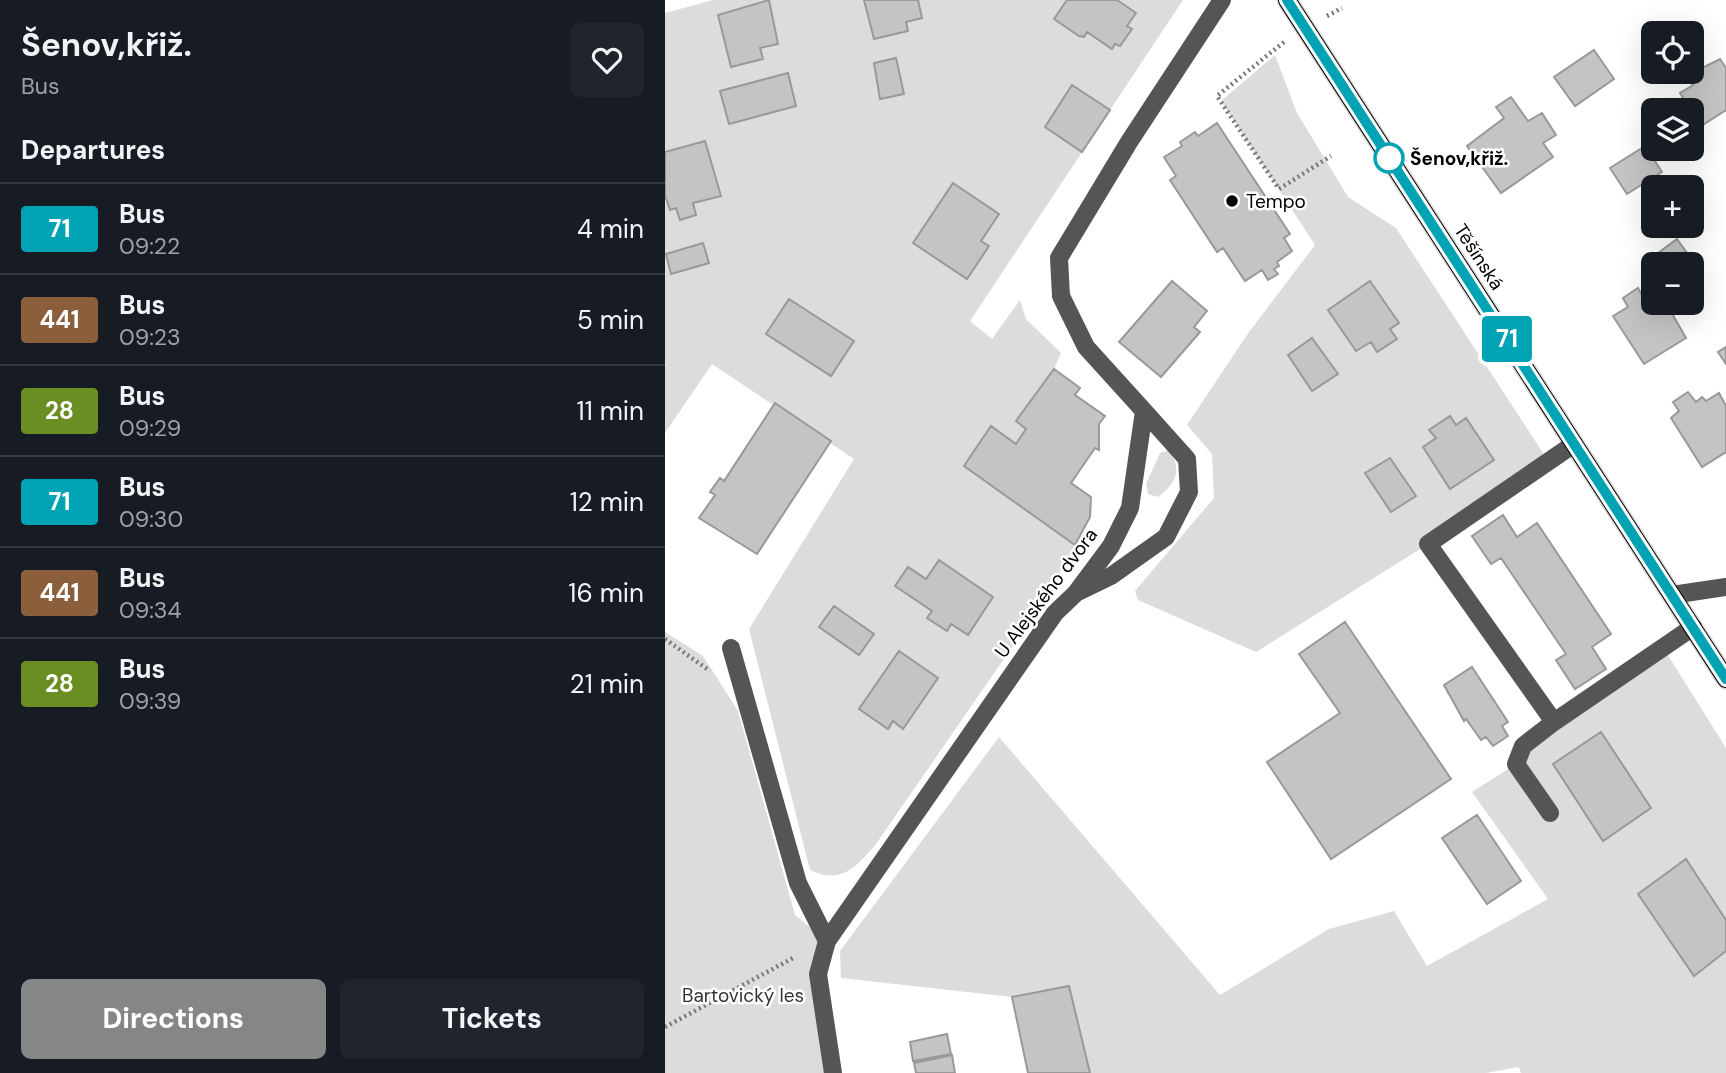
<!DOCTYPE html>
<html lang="en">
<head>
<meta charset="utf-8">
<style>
  body { margin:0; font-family:"DM Sans",sans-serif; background:#20242c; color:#f1f3f6; height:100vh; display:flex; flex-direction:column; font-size:26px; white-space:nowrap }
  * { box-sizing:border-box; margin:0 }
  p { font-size:23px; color:#9ea1a6 }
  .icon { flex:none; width:38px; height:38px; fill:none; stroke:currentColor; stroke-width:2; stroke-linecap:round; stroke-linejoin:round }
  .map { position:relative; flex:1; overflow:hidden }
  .side { display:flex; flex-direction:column; background:#171b24; width:665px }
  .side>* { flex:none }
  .badge { padding:0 14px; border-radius:5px; font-size:24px; line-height:46px }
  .controls { position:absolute; left:976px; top:21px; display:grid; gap:14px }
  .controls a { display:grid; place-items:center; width:63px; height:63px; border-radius:10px; background:#171b24; box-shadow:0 7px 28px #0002; font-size:35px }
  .map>.badge { position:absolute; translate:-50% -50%; box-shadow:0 0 0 4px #fff }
  h2 { padding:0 21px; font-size:26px; line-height:63px }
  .round { display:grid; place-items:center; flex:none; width:74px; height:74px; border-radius:10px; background:#20242c }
  .head { display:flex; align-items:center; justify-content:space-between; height:119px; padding:0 21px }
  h1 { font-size:33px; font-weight:700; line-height:52px }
  .action { display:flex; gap:14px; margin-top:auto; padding:14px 21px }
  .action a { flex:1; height:80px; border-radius:10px; background:#858687; color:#fff; font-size:28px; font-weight:700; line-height:80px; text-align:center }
  .action a+a { background:#20242c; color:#f1f3f6 }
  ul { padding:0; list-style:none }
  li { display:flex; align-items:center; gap:21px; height:91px; padding:0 21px; border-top:2px solid #363941 }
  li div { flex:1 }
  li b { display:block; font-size:26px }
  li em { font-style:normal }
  li .badge { min-width:77px; font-weight:700; text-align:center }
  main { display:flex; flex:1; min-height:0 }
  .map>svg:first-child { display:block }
  .green { fill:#dcdcdc }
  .building { fill:#c4c4c4; stroke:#999; stroke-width:2 }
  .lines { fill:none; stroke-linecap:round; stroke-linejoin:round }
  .major-casing { stroke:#dbdbdb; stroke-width:21 }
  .path { stroke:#777; stroke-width:4.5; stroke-dasharray:2 3.5; stroke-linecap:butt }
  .minor { stroke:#555; stroke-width:18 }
  .major { stroke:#000; stroke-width:18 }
  .line-casing { stroke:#fff; stroke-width:16 }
  .line { stroke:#00a3b4; stroke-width:10 }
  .stop-dot { fill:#fff; stroke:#00a3b4; stroke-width:3.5 }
  .poi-dot { fill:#000; stroke:#fff; stroke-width:2.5 }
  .labels { text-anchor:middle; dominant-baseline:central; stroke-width:5; stroke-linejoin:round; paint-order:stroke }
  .stop-label { font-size:19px; font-weight:bold; fill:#000; stroke:#fff; text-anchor:start }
  .poi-label { font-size:19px; fill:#000; stroke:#fff; text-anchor:start }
  .street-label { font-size:19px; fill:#000; stroke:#fff }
  .park-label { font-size:19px; fill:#333; stroke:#fff }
</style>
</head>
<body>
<main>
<section class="side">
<div class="head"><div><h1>Šenov,křiž.</h1><p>Bus</p></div><a class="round"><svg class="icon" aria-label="heart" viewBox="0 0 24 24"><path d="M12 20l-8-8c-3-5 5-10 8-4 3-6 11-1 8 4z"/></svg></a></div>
<h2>Departures</h2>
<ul>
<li><span class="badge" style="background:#00a3b4;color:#fff">71</span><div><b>Bus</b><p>09:22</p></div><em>4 min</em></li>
<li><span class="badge" style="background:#8b5e3c;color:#fff">441</span><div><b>Bus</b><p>09:23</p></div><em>5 min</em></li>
<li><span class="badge" style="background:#6b8e23;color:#fff">28</span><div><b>Bus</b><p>09:29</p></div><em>11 min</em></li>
<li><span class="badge" style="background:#00a3b4;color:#fff">71</span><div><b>Bus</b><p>09:30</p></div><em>12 min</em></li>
<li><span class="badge" style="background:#8b5e3c;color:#fff">441</span><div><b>Bus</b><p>09:34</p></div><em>16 min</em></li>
<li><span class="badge" style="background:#6b8e23;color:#fff">28</span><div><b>Bus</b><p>09:39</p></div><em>21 min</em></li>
</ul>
<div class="action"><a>Directions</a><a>Tickets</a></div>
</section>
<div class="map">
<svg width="1061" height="1073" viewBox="0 0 1061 1073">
  <rect width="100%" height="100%" fill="#fff"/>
  <path class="green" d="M48 0H518L305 321 327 339 355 300 361 319 396 353 389 369 352 421 361 429 351 444 326 427 299 466 410 545 381 598 211 844C191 867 177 885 145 870L84 629 189 459 47 364 0 433V13Z
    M610 55 632 113 683 197 731 228 884 462 763 544 591 652 473 600 470 591 549 498 547 454 522 425 584 332 650 245 556 101Z
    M505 450C517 471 511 483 493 497L483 494 481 484 495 453Z
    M0 632 38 656 73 711 130 915 162 941 153 974 168 1073H0Z
    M997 646 1061 748V1073H856L854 1067 821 1073H425L404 986 347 997 176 978 175 951 334 737 555 995 664 929 729 911 762 966 883 899 807 792 851 764 858 746Z"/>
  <path class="building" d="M104 0 113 44 95 48 98 59 66 67 53 15Z
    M199 0H253L257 18 241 22 243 31 209 39Z
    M402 0H452L471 13 462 26 467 29 455 46 450 44 447 49 422 32 419 37 414 36 389 19Z
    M929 50 949 79 910 106 889 77Z
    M231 58 239 94 215 99 209 63Z
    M1055 59 1061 68V110L1036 126 1015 93 1028 85 1021 76Z
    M123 73 131 106 64 124 55 91Z
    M407 85 445 110 417 152 380 127Z
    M846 97 863 121 877 113 891 135 878 143 888 157 836 193 802 146 839 118 831 107Z
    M552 123 625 234 619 238 627 251 612 262 614 266 609 269 613 274 603 280 597 270 580 281 558 248 552 252 505 180 511 176 499 157 517 146 515 142 530 132 533 136Z
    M40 141 56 196 28 203 31 215 15 220 11 208 5 210 0 195V152Z
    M980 146 997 172 962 194 945 168Z
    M288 183 334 214 316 241 324 246 302 279 248 243Z
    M1012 239 1030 264 1027 266 1000 264 993 253Z
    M38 243 44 263 6 274 1 254Z
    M507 281 542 311 529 327 535 332 496 377 454 342Z
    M705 281 734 323 725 329 732 339 712 352 706 342 691 351 663 310Z
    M973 288 978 297 989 290V303H1001L1021 338 979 364 948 316 963 307 958 298Z
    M124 299 189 341 166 376 101 334Z
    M647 338 673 374 647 391 623 355Z
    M1061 347V364L1053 352Z
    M389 369 415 388 410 395 440 416 434 424V450L430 448 406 483 426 497 425 517 410 545 299 466 326 426 351 444 361 429 351 421Z
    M1023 392 1031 402 1037 397 1041 401 1054 393 1061 406V452L1037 467 1006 418 1014 411 1008 402Z
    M110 403 166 441 92 554 34 518 50 495 45 492 55 478 59 481Z
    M785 416 791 425 801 418 829 460 785 489 758 447 771 438 764 430Z
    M725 458 751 496 726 512 700 473Z
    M838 515 852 537 872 523 946 634 927 647 941 669 910 689 891 660 901 654 836 558 826 564 807 536Z
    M274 560 328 597 303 635 286 624 282 631 262 618 267 611 230 586 243 567 261 579Z
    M169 606 209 634 194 655 154 627Z
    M680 622 786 779 666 859 602 762 675 713 634 654Z
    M234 651 273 678 238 729 228 721 223 729 194 709Z
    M807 667 843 722 837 726 843 736 828 746 821 737 816 740 801 719 799 721 779 685Z
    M936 732 986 808 938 841 888 764Z
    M812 815 856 881 822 904 777 838Z
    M1021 859 1061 920V951L1029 976 973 894Z
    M404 986 425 1073H363L347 997Z
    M282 1034 286 1054 248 1061 245 1042Z
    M287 1055 290 1073H251L249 1063Z"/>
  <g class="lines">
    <defs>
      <path id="major" d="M622 0 1061 679"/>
    </defs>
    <use href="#major" class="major-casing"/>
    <path class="path" d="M662 16 677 8
      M619 42 552 96 614 189 666 156
      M0 639 45 671
      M0 1027 130 957"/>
    <path class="minor" d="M909 444 763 544 889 722 1028 627
      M413 592 446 576 501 537 524 492 522 459 479 411
      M1007 595 1061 587
      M66 648 133 883 162 941
      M885 813 851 764 858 746 889 722
      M168 1073 153 974 162 941 390 613 411 593 446 546 465 508 479 411 421 347 396 296 394 258 464 142 557 0"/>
    <use href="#major" class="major"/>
  </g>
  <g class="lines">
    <defs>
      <path id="line" d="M622 0 1061 679"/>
    </defs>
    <use href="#line" class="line-casing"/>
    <use href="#line" class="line"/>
  </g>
  <circle class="stop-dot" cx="724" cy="158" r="14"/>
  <circle class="poi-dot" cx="567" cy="201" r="7"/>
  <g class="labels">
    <g class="stop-label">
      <text x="745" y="158">Šenov,křiž.</text>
    </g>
    <g class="poi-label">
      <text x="581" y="201">Tempo</text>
    </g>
    <g class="street-label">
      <text transform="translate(814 257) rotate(57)">Těšínská</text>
      <text transform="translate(381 593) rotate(-53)">U Alejského dvora</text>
    </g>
    <g class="park-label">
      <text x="78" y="995">Bartovický les</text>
    </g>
  </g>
</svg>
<div class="controls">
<a><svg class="icon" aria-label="locate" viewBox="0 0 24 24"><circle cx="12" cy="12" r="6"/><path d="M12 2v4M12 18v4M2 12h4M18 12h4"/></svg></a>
<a><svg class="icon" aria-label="layers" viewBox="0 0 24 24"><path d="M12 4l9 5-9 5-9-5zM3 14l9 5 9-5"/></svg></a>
<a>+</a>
<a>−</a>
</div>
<b class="badge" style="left:842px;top:339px;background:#00a3b4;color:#fff">71</b>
</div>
</main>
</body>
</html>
